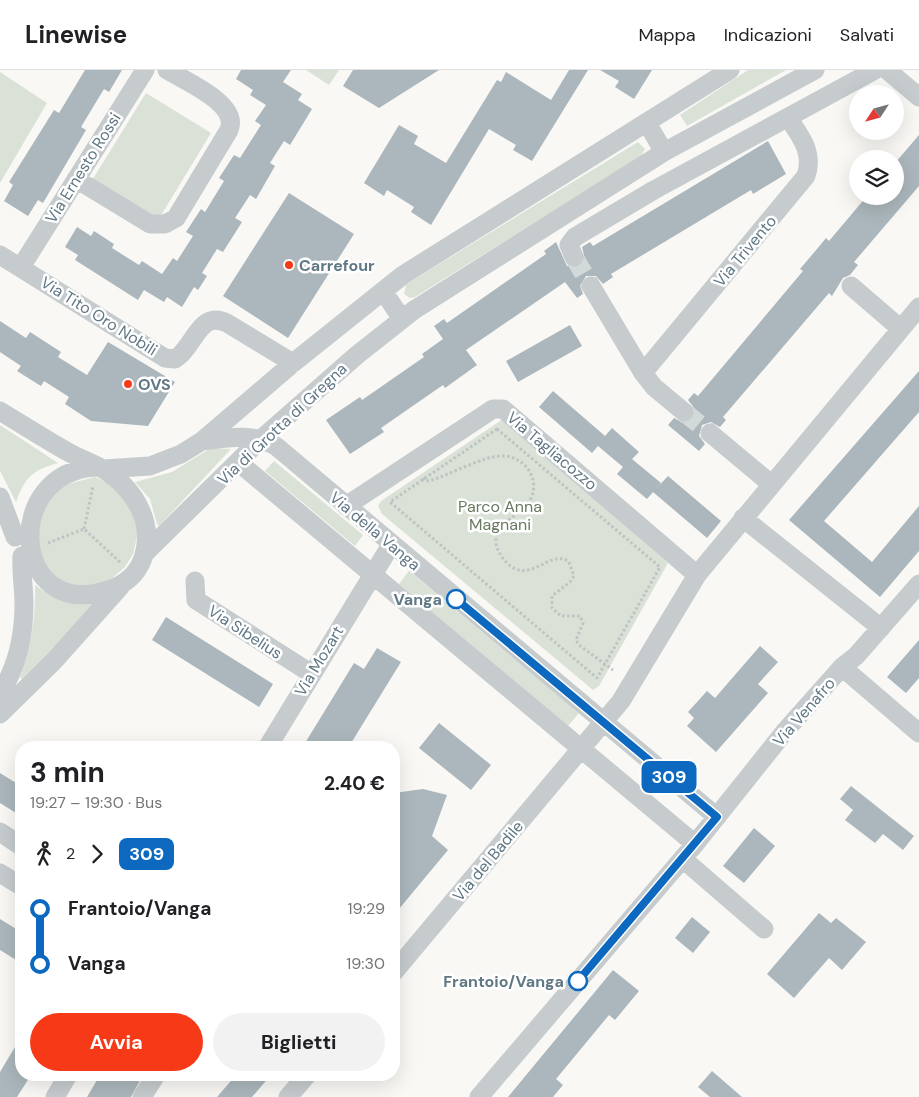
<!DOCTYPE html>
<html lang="it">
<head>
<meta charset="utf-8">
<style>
  body { margin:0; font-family:"DM Sans",sans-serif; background:#f2f2f2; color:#202124; height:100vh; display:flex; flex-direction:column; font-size:19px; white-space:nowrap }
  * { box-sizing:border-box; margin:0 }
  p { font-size:16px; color:#757577 }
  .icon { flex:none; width:28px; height:28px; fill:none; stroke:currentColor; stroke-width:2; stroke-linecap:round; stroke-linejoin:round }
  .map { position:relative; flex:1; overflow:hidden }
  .sheet { position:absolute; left:15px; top:671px; width:385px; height:340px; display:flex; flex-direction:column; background:#fff; border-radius:20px; box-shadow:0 5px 20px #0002 }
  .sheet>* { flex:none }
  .badge { padding:0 10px; border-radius:8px; font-size:18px; line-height:32px }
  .needle { width:32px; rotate:234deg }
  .buttons { position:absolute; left:849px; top:15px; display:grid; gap:10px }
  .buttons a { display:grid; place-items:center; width:55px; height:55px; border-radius:50%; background:#fff; box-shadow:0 5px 20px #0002; font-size:25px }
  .map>.badge { position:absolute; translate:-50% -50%; box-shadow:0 0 0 2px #fff }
  .legs { display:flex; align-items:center; gap:8px; height:55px; padding:0 15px; font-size:16px }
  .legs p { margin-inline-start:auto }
  .summary { display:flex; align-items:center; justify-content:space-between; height:85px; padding:0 15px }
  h1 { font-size:28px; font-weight:700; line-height:38px }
  .cta { display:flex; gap:10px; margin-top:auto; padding:10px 15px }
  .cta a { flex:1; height:58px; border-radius:30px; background:#f63a18; color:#fff; font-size:20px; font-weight:700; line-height:58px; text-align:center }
  .cta a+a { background:#f2f2f2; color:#202124 }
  ul { padding:0 15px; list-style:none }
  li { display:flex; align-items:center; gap:18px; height:55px; font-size:19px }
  li i { display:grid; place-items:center; width:8px; height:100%; margin:0 6px; background:currentColor }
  li i::after { content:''; width:12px; height:12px; margin:-6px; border:4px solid; border-radius:50%; background:#fff }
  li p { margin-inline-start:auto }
  li:first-child i { background:linear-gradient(#0000 50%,currentColor 0) }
  li:last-child i { background:linear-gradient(currentColor 50%,#0000 0) }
  header { display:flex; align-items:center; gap:30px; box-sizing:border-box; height:70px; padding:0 25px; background:#fff; border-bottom:1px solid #e0e0e0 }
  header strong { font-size:24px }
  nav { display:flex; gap:28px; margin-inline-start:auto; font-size:18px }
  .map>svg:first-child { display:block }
  .green { fill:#dae1d6 }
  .building { fill:#abb7bc }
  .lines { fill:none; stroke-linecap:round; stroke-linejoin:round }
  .minor-tunnel { stroke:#d3d8d9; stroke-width:19; stroke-dasharray:19 9; stroke-linecap:butt }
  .path { stroke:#bfc3c4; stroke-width:3; stroke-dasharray:2.5 2.5; stroke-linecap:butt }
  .minor { stroke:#c6cbce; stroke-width:19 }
  .line-1-casing { stroke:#fff; stroke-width:11 }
  .line-1 { stroke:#0c69bf; stroke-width:8 }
  .poi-dot { fill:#f63a18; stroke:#fff; stroke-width:2 }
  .stop-1-dot { fill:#fff; stroke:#0c69bf; stroke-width:2.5 }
  .labels { text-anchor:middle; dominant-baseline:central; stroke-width:5; stroke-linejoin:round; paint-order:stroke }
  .street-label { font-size:16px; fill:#607784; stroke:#fff }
  .poi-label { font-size:16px; font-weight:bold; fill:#607784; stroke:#fff; text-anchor:start }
  .park-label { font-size:16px; fill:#677a60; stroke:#fff }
  .stop-label { font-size:16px; font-weight:bold; fill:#607784; stroke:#fff; text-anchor:end }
</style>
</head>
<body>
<header>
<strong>Linewise</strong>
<nav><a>Mappa</a><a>Indicazioni</a><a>Salvati</a></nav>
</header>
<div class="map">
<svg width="919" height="1027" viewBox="0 0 919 1027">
  <rect width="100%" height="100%" fill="#f9f8f5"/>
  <path class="green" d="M306 0H339L329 15Z
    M748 0H786L687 56 680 45Z
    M0 2 47 33 0 113Z
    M146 23 211 63 157 152 91 112Z
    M638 72 645 79 641 86 415 227 410 228 404 224 406 215 410 212Z
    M503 349 668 493 599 616 593 620 382 444 378 436 381 431Z
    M0 355 58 393C33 400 25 407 16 432L0 401Z
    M211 378 231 379 159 456 157 454 150 429 135 412 172 402Z
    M274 391 363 465 355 476 265 401Z
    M95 407 111 415 130 434 137 459V467L133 484 125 497 110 510 85 518 59 513 29 481 47 419Z
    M409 501 579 643 568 656 399 514Z
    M35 515C56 531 76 535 101 531L24 611 20 607C31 577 36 547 35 515Z"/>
  <path class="building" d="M85 0H122L109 22 104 19 81 57 86 60 43 133 38 130 28 146 4 131 13 115 9 112 54 40 59 43Z
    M241 0H291L283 12 302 24 298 30 312 39 290 75 284 71 270 93 275 96 256 129 250 125 235 148 242 152 223 182 217 179 202 203 207 206 198 220 194 217 182 237 167 227 164 232 144 220 138 230 75 190 78 185 65 177 77 157 91 166 94 161 114 174 112 178 139 195 142 191 162 204 173 188 177 191 193 166 186 162 201 139 205 142 224 111 219 108 234 85 240 88 261 55 255 51 266 35 250 25 253 20 236 9Z
    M353 0H439L379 38 343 16Z
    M569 0H588L532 91 513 80 516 75 489 59 431 155 411 142 414 137 387 120 384 126 364 113 399 55 418 66 414 74 446 93 497 10 501 12 506 2 551 30Z
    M600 0H652L634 29 615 17 619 11Z
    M919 65V116L854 192 858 195 850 205 843 208 832 226 829 223 723 347 726 350 720 357 711 352 702 355 699 366 705 374 699 381 668 355 674 348 683 353 692 350 695 339 688 330 694 323 698 326 803 201 800 199 817 179 826 168 829 171 867 126H895V93Z
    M768 71 786 104 753 124 751 120 611 204 613 207 603 214 596 206H586L580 216 583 224 577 228 565 212 466 280 477 295 445 318 443 315 381 358 384 362 350 384 326 350 360 327 362 330 424 287 422 284 443 269 434 256 444 249 447 253 546 184 544 181 556 172 567 196 579 197 585 189 582 177 590 172 593 176Z
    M289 123 354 164 288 268 223 226Z
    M0 251 26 268 30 262 61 282 58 287 87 305 108 272 175 312 148 356 91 351 65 334 69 327 44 311 41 316 17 301 21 296 0 282Z
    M570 255 582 276 518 312 506 291Z
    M919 301V342L824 451 872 492 919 436V481L880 527 789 450Z
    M553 321 605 366 612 358 639 382 632 389 661 413 647 429 617 404 623 397 598 376 592 383 539 337Z
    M668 406 721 451 707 468 653 422Z
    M166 547 273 614 259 637 152 570Z
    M919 570V608L906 623 887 607Z
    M760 576 778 592 758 614 768 623 716 682 687 656 694 648 688 642 707 621 715 628Z
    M377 578 401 592 348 678H302L354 593 364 599Z
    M439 653 491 695 471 720 419 678Z
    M0 703 21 716V746L0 733Z
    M851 716 914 766 903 780 883 764 875 773 845 750 853 740 840 729Z
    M423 719 447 725 432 766 448 780 394 845V768L400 760 394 750V723Z
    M754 758 775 776 744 813 723 796Z
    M819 843 831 853 836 848 866 872 842 900 829 888 794 928 767 904Z
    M692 847 710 862 693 883 675 868Z
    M0 849 21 862V893L0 880Z
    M613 900 639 921 615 950 609 945 556 1009 563 1015 553 1027H508Z
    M21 967V1005H31L17 1027H0V1002Z
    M712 1001 742 1027H710L698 1017Z
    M100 1005H143L131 1027H87Z
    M236 1005H271L252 1027H217Z"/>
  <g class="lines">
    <path class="minor-tunnel" d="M574 187 591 216
      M684 342 710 363"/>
    <path class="path" d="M497 359 660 497 597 608 390 432Z
      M423 408 425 411 432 410C451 404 482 387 500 386 523 384 542 409 530 430 520 448 481 457 502 487 527 522 550 476 569 492L574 506 570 512 552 526V538L561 546H580L583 553 576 570 579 575 613 600
      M84 459 93 416
      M48 473 84 459 121 493"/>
    <path class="minor" d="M887 0 919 27
      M647 53 664 82
      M76 109 150 154H165L176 148 229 60C240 34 185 11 167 0
      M0 185 165 288 175 289 179 286C195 273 201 240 227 253L293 293
      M574 187 569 175 575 167 654 120 875 0
      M21 197 145 0
      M591 216 643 303 654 317 684 342
      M851 216 901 259
      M383 221 402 249
      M643 303 806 106C814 83 801 67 789 49
      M0 341C23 355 45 369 68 382 80 389 94 393 106 401 135 420 155 453 143 488 137 505 124 515 108 520 12 553 0 401 97 397
      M710 363 771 414
      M202 371C226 368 255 362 277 377L717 747
      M238 392 695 774
      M104 399 150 396 181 384 202 371 293 293 403 205 730 0
      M0 427 15 467
      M346 436 493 339H503L697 505
      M743 448 881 558
      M144 484 260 370 357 285 414 240 664 82 815 0
      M195 511 196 530 312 604
      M842 597 919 663
      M0 624C17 597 24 565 24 534 24 518 21 502 22 486
      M0 644 54 591 121 516
      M267 678 391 475
      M0 762 21 776
      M683 789 764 859
      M0 803 21 816
      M394 902 621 631 697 505 919 237
      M55 1027 68 1005
      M142 1027 156 1005
      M288 1027 307 1005
      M479 1027 695 774 786 660 842 597 856 586 919 514"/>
  </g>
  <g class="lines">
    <defs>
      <path id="line-1" d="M456 529 717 747 578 911"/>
    </defs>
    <use href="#line-1" class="line-1-casing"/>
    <use href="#line-1" class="line-1"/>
  </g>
  <g class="poi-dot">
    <circle cx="289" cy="195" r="5"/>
    <circle cx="128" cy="314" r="5"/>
  </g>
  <g class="stop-1-dot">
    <circle cx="456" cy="529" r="9"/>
    <circle cx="578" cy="911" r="9"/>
  </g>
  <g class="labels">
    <g class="street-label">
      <text transform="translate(83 98) rotate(-58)">Via Ernesto Rossi</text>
      <text transform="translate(745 181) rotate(-50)">Via Trivento</text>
      <text transform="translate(99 246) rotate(32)">Via Tito Oro Nobili</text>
      <text transform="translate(282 354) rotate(-43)">Via di Grotta di Gregna</text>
      <text transform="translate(552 381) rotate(40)">Via Tagliacozzo</text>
      <text transform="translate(375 461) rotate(40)">Via della Vanga</text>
      <text transform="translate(245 562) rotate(33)">Via Sibelius</text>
      <text transform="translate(319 591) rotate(-59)">Via Mozart</text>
      <text transform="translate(804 642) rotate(-49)">Via Venafro</text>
      <text transform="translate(488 791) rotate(-50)">Via del Badile</text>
    </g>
    <g class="poi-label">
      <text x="299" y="195">Carrefour</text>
      <text x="138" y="314">OVS</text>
    </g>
    <g class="park-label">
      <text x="500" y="436">Parco Anna<tspan x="500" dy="18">Magnani</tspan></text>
    </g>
    <g class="stop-label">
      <text x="442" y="529">Vanga</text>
      <text x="564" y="911">Frantoio/Vanga</text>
    </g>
  </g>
</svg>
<div class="buttons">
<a><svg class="needle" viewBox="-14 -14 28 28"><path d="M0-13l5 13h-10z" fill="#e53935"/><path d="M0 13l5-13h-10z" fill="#757577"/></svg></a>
<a><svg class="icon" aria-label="layers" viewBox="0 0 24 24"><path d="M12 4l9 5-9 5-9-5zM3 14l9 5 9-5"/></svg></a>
</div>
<b class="badge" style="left:669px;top:707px;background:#0c69bf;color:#fff">309</b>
<section class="sheet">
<div class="summary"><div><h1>3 min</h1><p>19:27 – 19:30 · Bus</p></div><b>2.40 €</b></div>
<div class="legs"><svg class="icon" aria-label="walk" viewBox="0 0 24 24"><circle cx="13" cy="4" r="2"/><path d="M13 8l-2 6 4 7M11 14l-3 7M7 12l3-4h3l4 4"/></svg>2<svg class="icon" aria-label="forward" viewBox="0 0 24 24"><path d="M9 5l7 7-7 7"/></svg><b class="badge" style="background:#0c69bf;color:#fff">309</b></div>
<ul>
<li><i style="color:#0c69bf"></i><b>Frantoio/Vanga</b><p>19:29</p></li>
<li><i style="color:#0c69bf"></i><b>Vanga</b><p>19:30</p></li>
</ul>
<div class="cta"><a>Avvia</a><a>Biglietti</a></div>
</section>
</div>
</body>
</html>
